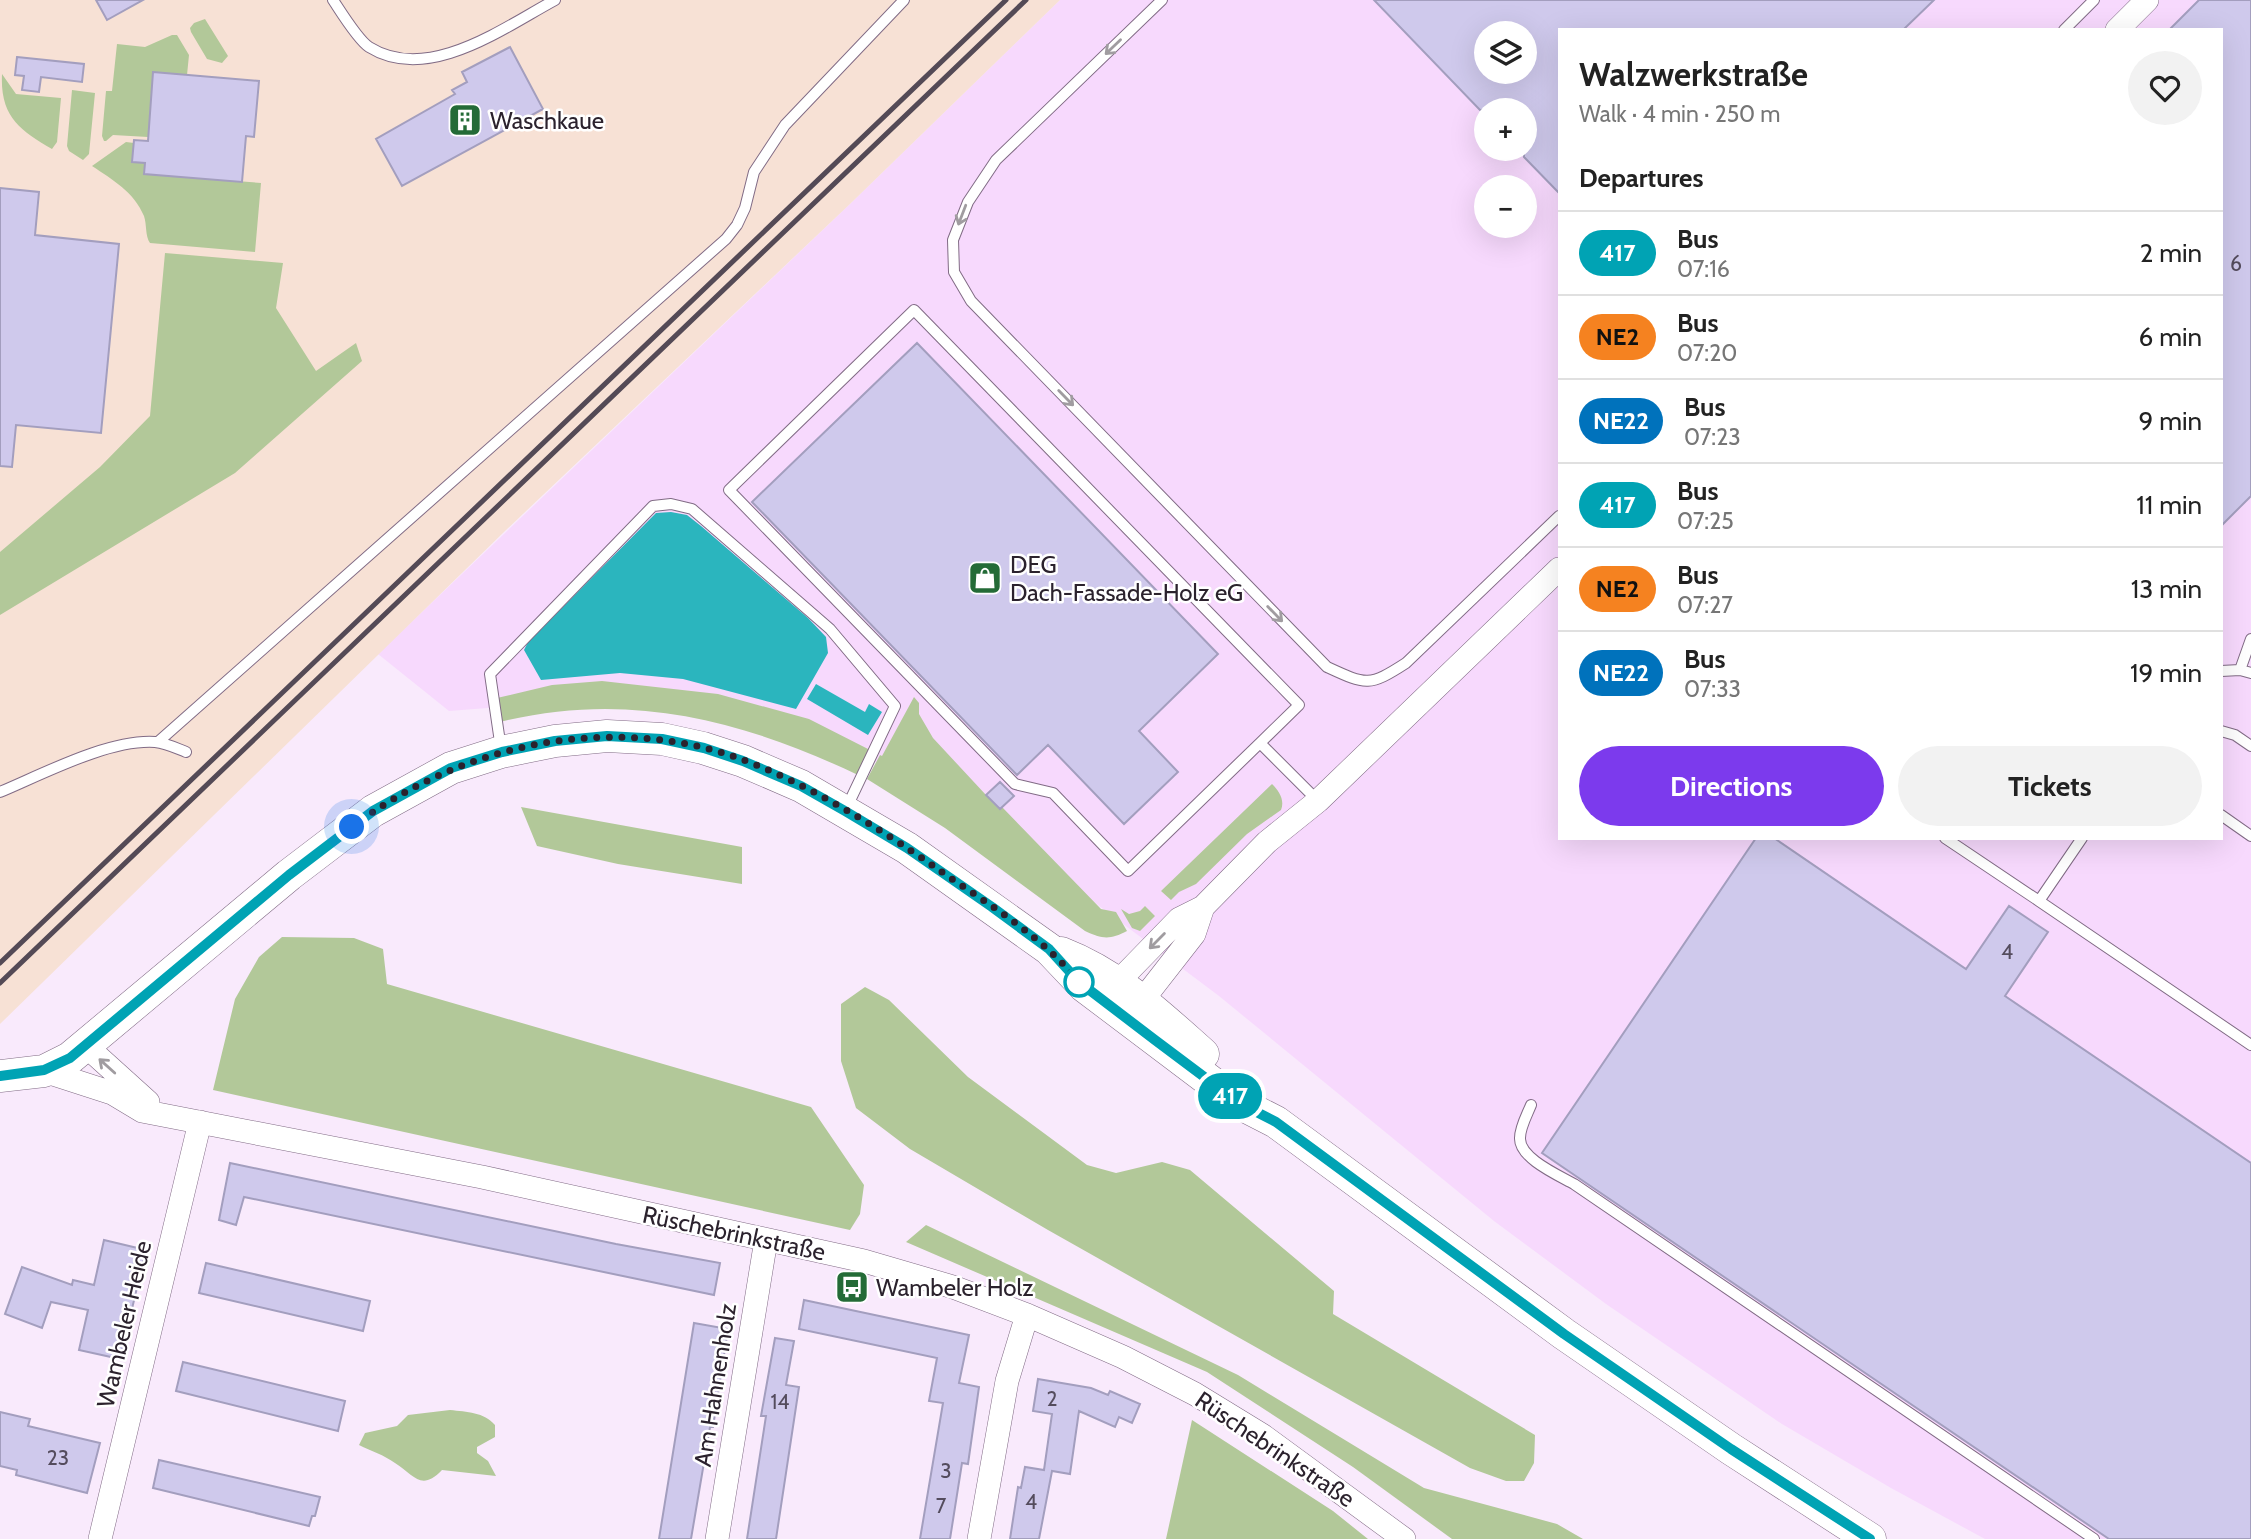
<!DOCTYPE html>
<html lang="en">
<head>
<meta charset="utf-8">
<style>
  body { margin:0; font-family:Cabin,sans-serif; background:#f2f2f2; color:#222; height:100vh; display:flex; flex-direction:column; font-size:26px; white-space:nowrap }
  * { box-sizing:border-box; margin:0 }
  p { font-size:23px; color:#767676 }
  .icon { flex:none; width:38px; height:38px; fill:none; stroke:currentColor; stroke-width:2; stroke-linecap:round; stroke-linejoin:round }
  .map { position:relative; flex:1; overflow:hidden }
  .sheet { position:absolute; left:1558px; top:28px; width:665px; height:812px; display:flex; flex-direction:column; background:#fff; border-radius:0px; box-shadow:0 7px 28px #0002 }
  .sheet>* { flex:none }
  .badge { padding:0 14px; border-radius:23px; font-size:24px; line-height:46px }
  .controls { position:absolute; left:1474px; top:21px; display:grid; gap:14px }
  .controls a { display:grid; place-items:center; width:63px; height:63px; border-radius:50%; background:#fff; box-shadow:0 7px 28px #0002; font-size:35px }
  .you { position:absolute; width:35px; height:35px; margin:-18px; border:5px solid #fff; border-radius:50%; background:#1a73e8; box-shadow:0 0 0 10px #1a73e833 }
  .map>.badge { position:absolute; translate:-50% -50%; box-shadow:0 0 0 4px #fff }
  h2 { padding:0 21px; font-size:26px; line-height:63px }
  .round { display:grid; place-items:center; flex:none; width:74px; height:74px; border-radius:37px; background:#f2f2f2 }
  .overview { display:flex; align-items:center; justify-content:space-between; height:119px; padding:0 21px }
  h1 { font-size:33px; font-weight:800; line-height:52px }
  .button { display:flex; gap:14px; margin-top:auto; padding:14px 21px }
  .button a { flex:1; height:80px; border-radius:42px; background:#7c3aed; color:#fff; font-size:28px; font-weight:800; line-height:80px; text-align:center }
  .button a+a { background:#f2f2f2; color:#222 }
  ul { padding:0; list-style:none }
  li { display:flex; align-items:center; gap:21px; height:84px; padding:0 21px; border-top:2px solid #e0e0e0 }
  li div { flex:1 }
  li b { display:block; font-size:26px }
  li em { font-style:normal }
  li .badge { min-width:77px; font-weight:700; text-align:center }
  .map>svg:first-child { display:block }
  .built { fill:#f7d9fd; fill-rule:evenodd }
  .industrial { fill:#f7e1d5 }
  .green { fill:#b2c899 }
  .water { fill:#2bb5be }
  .building { fill:#cfc9ec; stroke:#a39ebe; stroke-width:2; fill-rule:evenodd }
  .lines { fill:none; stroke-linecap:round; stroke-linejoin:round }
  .lane-casing { stroke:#816b85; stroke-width:12 }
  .street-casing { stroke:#816b85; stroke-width:24 }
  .secondary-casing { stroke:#816b85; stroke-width:33 }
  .lane { stroke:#fff; stroke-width:10 }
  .street { stroke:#fff; stroke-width:23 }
  .secondary { stroke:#fff; stroke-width:32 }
  .rail { stroke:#544a56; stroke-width:5 }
  .oneway { stroke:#a09ca0 }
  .line-casing { stroke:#fff; stroke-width:16 }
  .line { stroke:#00a3b4; stroke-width:10 }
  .walk { stroke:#2b222d; stroke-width:7; stroke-dasharray:0 12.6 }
  .stop-dot { fill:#fff; stroke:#00a3b4; stroke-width:3.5 }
  .labels { text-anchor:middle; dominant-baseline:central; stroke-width:5; stroke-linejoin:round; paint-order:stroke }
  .number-label { font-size:21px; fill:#544c5d }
  .poi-label { font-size:24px; fill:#2b222d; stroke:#fff; text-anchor:start }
  .street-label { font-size:24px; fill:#2b222d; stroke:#fff }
</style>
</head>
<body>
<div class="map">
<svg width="2251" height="1539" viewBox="0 0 2251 1539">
  <rect width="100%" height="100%" fill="#f9eafc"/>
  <path class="built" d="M1060 0H2251V1539H1985L1891 1488 1782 1424 1606 1304 1494 1221 1219 996 934 782 782 730 650 695 449 711 378 654 850 204ZM1559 30H2221V838H1559ZM1486 33H1524V72H1486ZM1486 110H1524V149H1486ZM1486 187H1524V226H1486Z"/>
  <path class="industrial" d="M0 0H1060L850 204 505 531 0 1024Z"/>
  <path class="green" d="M205 19 228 56 222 63 207 59 191 32 190 28 194 23Z
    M172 35H177L189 55 187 75 153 73 148 137 113 135 106 141H104L102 136 106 91H112L117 44 145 47Z
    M2 74 16 94 61 98 57 142 52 149C20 130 0 117 2 74Z
    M72 90 95 93 89 154 83 160 69 151 67 146Z
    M126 142 134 143 132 162 145 163 144 174 261 183 255 252 150 243C145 236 147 225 144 216 134 192 113 180 92 166Z
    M165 253 283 263 276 308 316 371 356 343 362 361 235 473 0 615V552L100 467 150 416Z
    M602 681 718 694 809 719 870 750 858 775C742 720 628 690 500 722L497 698 552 685Z
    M914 697 919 703V714L933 738 999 809 1002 807 1101 909 1116 912 1127 931C1110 940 1102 939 1085 931L945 828 867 779 880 755 882 756Z
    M1272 784C1279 791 1285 800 1281 810L1247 834 1196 884 1179 892 1171 900 1161 891Z
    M521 807 742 847V884L618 864 537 846Z
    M1145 906 1155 916 1140 931 1132 928 1121 909 1129 914 1140 911Z
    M282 937 354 938 383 949 387 984 811 1107 864 1185 860 1214 850 1230 213 1090 235 999 259 957Z
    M865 987 889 1000 968 1077 1087 1165 1116 1173 1162 1162 1190 1170 1334 1291 1333 1314 1535 1435 1534 1463 1524 1481H1506L1470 1468 1048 1230 910 1149 856 1108 841 1061V1004Z
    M926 1225 1238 1375 1424 1488 1557 1524 1583 1539H1452L1353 1467 1207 1372 906 1242Z
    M450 1410C467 1412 484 1412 495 1425V1437L477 1447V1453L488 1461 496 1476 442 1470C421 1492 414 1475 395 1463 384 1455 371 1451 359 1445L365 1433 397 1426 408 1415Z
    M1192 1420 1333 1511 1368 1539H1166Z"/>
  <path class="water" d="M671 512 687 515 701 526 808 618 826 637 828 653 796 709 683 679 620 673 541 680 524 650 528 642 656 513Z
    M816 684 865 712 869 704 882 712 868 735 807 699Z"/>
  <path class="building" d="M96 0H143L107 20Z
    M1374 0H1934L1903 30H1559V193L1524 157V110H1480ZM1486 33H1524V72H1486Z
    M2199 0H2251V496L2221 526V30H2169Z
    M510 47 543 109 402 186 376 139 455 94 452 90 467 82 462 72Z
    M17 57 84 64 82 82 41 77 39 92 22 90 24 76 15 75Z
    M153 72 259 81 254 137 246 136 242 182 144 174 145 163 132 162 134 140 148 141Z
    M0 188 39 192 35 235 119 244 101 433 16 425 12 467 0 466Z
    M917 343 1218 654 1139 731 1178 772 1124 824 1048 745 1017 775 752 502Z
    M1000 782 1014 796 1000 809 986 795Z
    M1756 838H1774L1966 969 2009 906 2048 932 2005 996 2251 1163V1539H2109L1542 1153Z
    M230 1163 616 1244 720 1263 714 1295 244 1197 236 1225 219 1220Z
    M104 1240 146 1250 120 1359 79 1350 88 1310 51 1302 42 1328 5 1314 22 1267 72 1285 73 1280 94 1285Z
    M206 1263 370 1301 363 1331 199 1293Z
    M804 1300 969 1335 959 1383 979 1387 968 1464 962 1463 950 1539H920L943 1403 929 1401 937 1358 799 1329Z
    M694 1323 728 1329 713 1427H710L691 1539H659Z
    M775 1338 794 1341 786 1385 799 1387 776 1539H747L766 1416H761Z
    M183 1362 345 1401 338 1431 176 1391Z
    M1038 1379 1091 1388 1108 1395 1110 1391 1140 1404 1132 1423 1119 1417 1115 1427 1079 1411 1070 1474 1052 1471 1039 1539H1010L1018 1487 1021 1488 1025 1467 1044 1470 1052 1414 1033 1411Z
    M0 1412 30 1419 28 1426 100 1443 87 1493 16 1475 17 1470 0 1466Z
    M159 1460 320 1497 315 1516H312L309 1526 153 1488Z"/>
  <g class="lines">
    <defs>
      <path id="lane" d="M333 0C341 12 358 40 369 47 428 84 503 28 555 0
        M1162 0 996 160 968 202 953 240 954 272 971 301 1327 667C1366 685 1369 687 1406 663L1559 516
        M2064 30 2094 0
        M2240 670 2251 639
        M2221 671 2240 670 2251 673
        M2221 731 2235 735 2251 746
        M158 742 726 239 737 225 745 208 754 172 785 125 904 0
        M1260 743 1128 871 1053 793 1015 784 729 490 914 310 1299 705 1260 743 1318 801
        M501 749 490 674 653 506 671 504 692 509 830 629 895 706 846 809
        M0 792C43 774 109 739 155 742 166 743 176 748 186 752
        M2221 815 2251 836
        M1945 838 2039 901 2082 838
        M2039 901 2251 1045
        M1531 1105C1527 1115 1520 1127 1520 1138 1519 1158 1558 1175 1574 1184L2094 1539"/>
      <path id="street" d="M2117 30 2147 0
        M1108 992 1179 919 1203 907 1267 842 1318 801 1559 569
        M1134 1011 1194 934 1203 907
        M86 1046 148 1102
        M44 1071 112 1093 142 1111 482 1177 864 1261 953 1287 1027 1315 1123 1357 1195 1394 1262 1435 1404 1539
        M100 1539 200 1122
        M717 1539 766 1240
        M979 1539 1007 1381 1027 1315"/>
      <path id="secondary" d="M1061 953C1118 975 1159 1015 1203 1054
        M0 1076 44 1071 70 1058 289 875 373 811 451 768 501 752 555 741 607 736 662 739 703 748 743 761 801 786 907 848 1049 949 1084 986 1239 1103 1276 1122 1564 1334 1731 1449 1870 1539"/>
    </defs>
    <use href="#lane" class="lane-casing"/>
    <use href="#street" class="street-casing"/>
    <use href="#secondary" class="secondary-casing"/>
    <use href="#lane" class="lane"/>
    <use href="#street" class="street"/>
    <use href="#secondary" class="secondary"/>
    <path class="rail" d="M0 963 1006 0
      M0 983 1026 0"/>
  </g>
  <defs><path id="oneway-shaft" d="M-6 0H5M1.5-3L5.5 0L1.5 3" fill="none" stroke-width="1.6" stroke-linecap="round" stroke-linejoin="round" transform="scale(1.75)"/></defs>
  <g class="oneway">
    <use href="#oneway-shaft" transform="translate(1113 47) rotate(136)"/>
    <use href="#oneway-shaft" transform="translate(962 215) rotate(111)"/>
    <use href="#oneway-shaft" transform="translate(1066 398) rotate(46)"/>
    <use href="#oneway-shaft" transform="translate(1275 614) rotate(46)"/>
    <use href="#oneway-shaft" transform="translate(1157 941) rotate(135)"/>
    <use href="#oneway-shaft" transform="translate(107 1066) rotate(-138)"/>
  </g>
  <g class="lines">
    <defs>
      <path id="line" d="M0 1076 44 1070 70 1058 289 875 373 811 451 768 502 752 555 741 607 736 662 739 704 748 743 761 801 786 845 811 907 848 992 907 1049 949 1079 982 1155 1040 1239 1103 1276 1122 1564 1334 1731 1449 1870 1539"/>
    </defs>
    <use href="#line" class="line-casing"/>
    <use href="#line" class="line"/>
    <path class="walk" d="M352 827C451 752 579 719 701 747 779 765 874 824 939 870 988 904 1042 936 1079 982"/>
  </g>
  <defs>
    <symbol id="building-square" viewBox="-11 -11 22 22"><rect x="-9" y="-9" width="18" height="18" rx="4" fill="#246b37" stroke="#fff"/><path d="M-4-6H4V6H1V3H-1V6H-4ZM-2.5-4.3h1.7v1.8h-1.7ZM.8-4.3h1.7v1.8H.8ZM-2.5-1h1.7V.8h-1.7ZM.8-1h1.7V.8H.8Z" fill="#fff"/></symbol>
    <symbol id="shop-square" viewBox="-11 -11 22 22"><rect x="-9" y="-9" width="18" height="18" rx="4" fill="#246b37" stroke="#fff"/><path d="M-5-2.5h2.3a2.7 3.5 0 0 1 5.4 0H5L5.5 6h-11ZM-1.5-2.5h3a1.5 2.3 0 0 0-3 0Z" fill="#fff"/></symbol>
    <symbol id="bus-square" viewBox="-11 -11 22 22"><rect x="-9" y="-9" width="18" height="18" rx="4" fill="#246b37" stroke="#fff"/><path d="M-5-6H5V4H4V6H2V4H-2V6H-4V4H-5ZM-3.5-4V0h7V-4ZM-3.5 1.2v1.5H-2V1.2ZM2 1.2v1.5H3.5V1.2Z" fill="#fff"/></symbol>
  </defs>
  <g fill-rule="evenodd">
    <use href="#building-square" x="446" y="101" width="38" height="38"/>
    <use href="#shop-square" x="966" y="559" width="38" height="38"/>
    <use href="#bus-square" x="833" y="1268" width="38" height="38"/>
  </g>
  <circle class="stop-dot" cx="1079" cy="982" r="14"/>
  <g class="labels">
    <g class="number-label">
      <text x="2236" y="263">6</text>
      <text x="2007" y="951">4</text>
      <text x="1052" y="1398">2</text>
      <text x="780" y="1401">14</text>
      <text x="58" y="1457">23</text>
      <text x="946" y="1470">3</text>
      <text x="1031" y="1501">4</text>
      <text x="941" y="1505">7</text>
    </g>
    <g class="poi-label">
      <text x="490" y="120">Waschkaue</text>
      <text x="1010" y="564">DEG<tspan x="1010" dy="28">Dach-Fassade-Holz eG</tspan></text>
      <text x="876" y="1287">Wambeler Holz</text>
    </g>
    <g class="street-label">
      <text transform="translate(734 1233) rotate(12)">Rüschebrinkstraße</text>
      <text transform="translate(124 1324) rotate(-77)">Wambeler Heide</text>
      <text transform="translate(715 1385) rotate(-81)">Am Hahnenholz</text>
      <text transform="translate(1275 1449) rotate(34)">Rüschebrinkstraße</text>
    </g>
  </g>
</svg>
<div class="controls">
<a><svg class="icon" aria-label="layers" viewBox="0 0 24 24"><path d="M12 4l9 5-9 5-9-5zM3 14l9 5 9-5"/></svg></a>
<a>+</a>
<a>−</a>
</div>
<div class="you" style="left:352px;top:827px"></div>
<b class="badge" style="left:1230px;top:1096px;background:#00a3b4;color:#fff">417</b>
<section class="sheet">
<div class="overview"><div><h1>Walzwerkstraße</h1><p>Walk · 4 min · 250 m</p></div><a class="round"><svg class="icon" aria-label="heart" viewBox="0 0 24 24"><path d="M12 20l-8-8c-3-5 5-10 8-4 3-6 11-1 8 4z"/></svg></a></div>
<h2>Departures</h2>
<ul>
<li><span class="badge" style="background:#00a3b4;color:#fff">417</span><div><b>Bus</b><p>07:16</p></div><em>2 min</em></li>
<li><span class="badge" style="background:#f58220;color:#111">NE2</span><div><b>Bus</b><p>07:20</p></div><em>6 min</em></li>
<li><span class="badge" style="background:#0072bc;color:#fff">NE22</span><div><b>Bus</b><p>07:23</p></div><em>9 min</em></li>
<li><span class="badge" style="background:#00a3b4;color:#fff">417</span><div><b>Bus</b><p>07:25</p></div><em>11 min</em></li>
<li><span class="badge" style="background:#f58220;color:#111">NE2</span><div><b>Bus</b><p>07:27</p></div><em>13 min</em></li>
<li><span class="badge" style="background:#0072bc;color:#fff">NE22</span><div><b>Bus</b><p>07:33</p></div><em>19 min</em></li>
</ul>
<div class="button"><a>Directions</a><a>Tickets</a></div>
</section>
</div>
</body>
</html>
